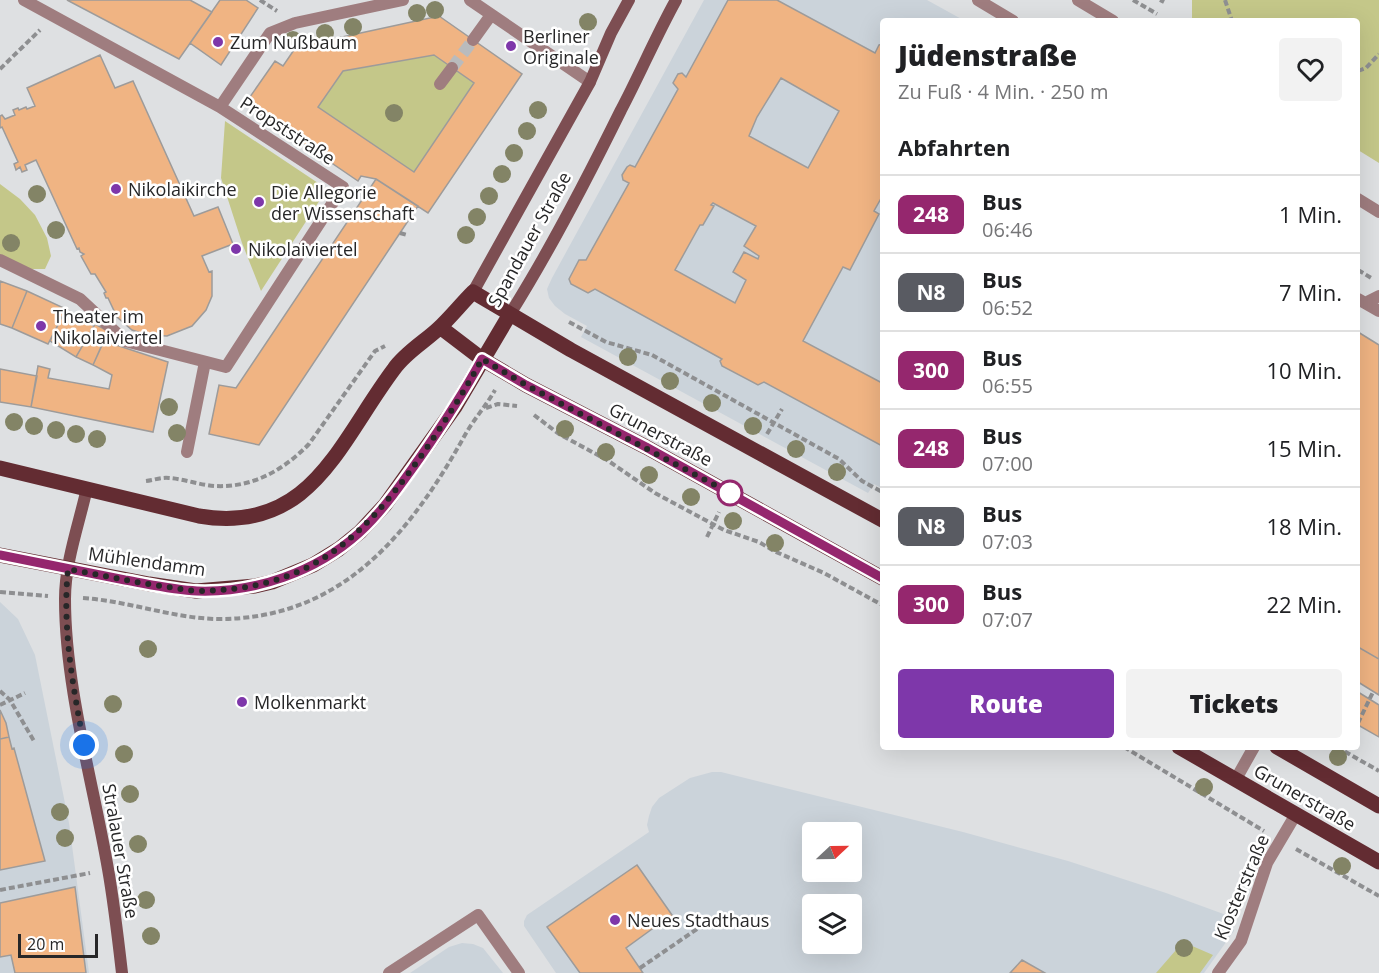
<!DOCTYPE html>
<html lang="de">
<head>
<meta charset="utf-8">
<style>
  body { margin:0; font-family:"Open Sans",sans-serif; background:#f2f2f2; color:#202124; height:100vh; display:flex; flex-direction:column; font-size:22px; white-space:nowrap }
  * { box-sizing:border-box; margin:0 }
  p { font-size:20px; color:#757577 }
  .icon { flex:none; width:33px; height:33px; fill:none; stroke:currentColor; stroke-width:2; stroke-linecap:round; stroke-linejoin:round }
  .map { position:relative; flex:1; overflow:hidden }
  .side { position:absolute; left:880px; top:18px; width:480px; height:732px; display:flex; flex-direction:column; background:#fff; border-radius:6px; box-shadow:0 6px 24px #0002 }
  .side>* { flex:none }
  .badge { padding:0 12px; border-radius:9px; font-size:21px; line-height:39px }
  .needle { width:39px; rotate:68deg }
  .fabs { position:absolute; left:802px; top:822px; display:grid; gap:12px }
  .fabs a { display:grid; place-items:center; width:60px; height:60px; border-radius:6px; background:#fff; box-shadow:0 6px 24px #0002; font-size:30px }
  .scale { position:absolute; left:18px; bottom:15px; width:80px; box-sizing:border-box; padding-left:6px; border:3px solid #272728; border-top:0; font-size:16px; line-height:21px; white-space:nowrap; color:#272728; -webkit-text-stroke:4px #fff; paint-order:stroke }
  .you { position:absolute; width:30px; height:30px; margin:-15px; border:4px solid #fff; border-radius:50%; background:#1a73e8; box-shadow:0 0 0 9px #1a73e833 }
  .map>.badge { position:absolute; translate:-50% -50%; box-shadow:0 0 0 3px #fff }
  h2 { padding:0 18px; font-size:22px; line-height:54px }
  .round { display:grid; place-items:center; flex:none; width:63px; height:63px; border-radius:6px; background:#f2f2f2 }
  .summary { display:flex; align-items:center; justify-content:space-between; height:102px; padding:0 18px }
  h1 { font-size:28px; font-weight:800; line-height:45px }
  .action { display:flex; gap:12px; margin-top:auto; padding:12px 18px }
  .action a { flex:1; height:69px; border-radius:6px; background:#7e37aa; color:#fff; font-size:24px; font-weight:800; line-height:69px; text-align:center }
  .action a+a { background:#f2f2f2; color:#202124 }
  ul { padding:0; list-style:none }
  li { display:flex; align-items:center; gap:18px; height:78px; padding:0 18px; border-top:2px solid #e0e0e0 }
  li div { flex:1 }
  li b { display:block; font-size:22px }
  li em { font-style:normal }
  li .badge { min-width:66px; font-weight:700; text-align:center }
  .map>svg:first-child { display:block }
  .built { fill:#cbd3da; fill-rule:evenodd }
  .green { fill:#c4c789 }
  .building { fill:#f0b483; stroke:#9d9b9a; stroke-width:1.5; fill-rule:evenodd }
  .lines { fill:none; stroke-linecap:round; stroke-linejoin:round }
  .street-tunnel { stroke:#b9bbbd; stroke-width:12; stroke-dasharray:12 6; stroke-linecap:butt }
  .path { stroke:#8e8f91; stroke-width:4; stroke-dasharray:6 3; stroke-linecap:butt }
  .lane { stroke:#9f7d7f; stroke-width:12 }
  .street { stroke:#9f7d7f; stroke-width:12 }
  .secondary { stroke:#7d4e52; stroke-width:12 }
  .primary { stroke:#632c32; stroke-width:15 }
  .tree { fill:#838466 }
  .line-casing { stroke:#fff; stroke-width:14 }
  .line { stroke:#95276e; stroke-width:9 }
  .walk { stroke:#272728; stroke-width:6; stroke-dasharray:0 10.8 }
  .poi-dot { fill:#7e37aa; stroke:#fff; stroke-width:2 }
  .stop-dot { fill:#fff; stroke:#95276e; stroke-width:3 }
  .labels { text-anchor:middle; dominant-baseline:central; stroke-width:5; stroke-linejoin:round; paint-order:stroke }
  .poi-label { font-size:18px; fill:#272728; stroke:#fff; text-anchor:start }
  .street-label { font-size:18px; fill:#272728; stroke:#fff }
</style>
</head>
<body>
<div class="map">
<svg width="1379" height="973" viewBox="0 0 1379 973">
  <rect width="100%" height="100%" fill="#dee0e2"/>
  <path class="built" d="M704 0H927L965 21H884L883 489 874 484 868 493 581 337 587 326 565 314 555 306 549 298 547 289 552 278Z
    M0 602 18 619 35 655 69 823 89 973H0Z
    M712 772H721L963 832 1068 861 1166 893 1229 916 1233 921 1234 931 1204 973H556L524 926V921L527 915 649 832 647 825 649 816 652 807 659 798 690 778ZM813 832H852V872H813ZM813 904H852V944H813Z
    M462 943 473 944 483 948 503 973H410L449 947Z"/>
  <path class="green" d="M1192 0H1379V163L1358 150V21H1192Z
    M434 55 474 83 414 172 318 107 343 71Z
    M225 121 327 189 261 291 242 243 221 178Z
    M0 184 20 199 35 215 47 238 51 256 45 269H28L0 256Z
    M1183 942 1213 955 1200 973H1156Z"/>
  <path class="building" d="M67 0H190L212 12 179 59Z
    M220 0H246L258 8 221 65 190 43Z
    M728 0H777L875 53 879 45 884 44V193L874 211 879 214 850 270 843 267 803 341 884 384V447L764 382 758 385 722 366 720 361 722 359 595 289 588 293 571 284 569 279 579 260H586L629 183 623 180 622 175 627 167 630 165 635 167 678 89 673 83 678 74 682 73 686 77ZM781 78 839 111 808 168 749 136 757 117ZM713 203 756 226 744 246 759 256 758 259 744 252 733 272 746 280 735 303 675 270 700 225H703L714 206 711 205Z
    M439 16 522 74 428 213 376 179 361 176 358 181 245 104 275 61 283 66 296 47ZM434 55 474 83 414 172 318 107 343 71Z
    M100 55 115 88 133 81 194 216 218 207 233 244 202 256 209 272 212 271V296L206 310 192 326 167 336 147 335 132 330 117 317 108 298H106L104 293 106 292 95 274H91L81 256 84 254 80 252 79 248 77 249 36 160 25 165 27 170 22 172 20 167 16 170 14 164 18 162 2 127 0 128V116L2 115 5 119 15 115 13 110 18 108 19 110 26 107 27 109 35 106 27 88Z
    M376 179 418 206 400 233 259 445 209 434 219 385 236 388Z
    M0 281 27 291 12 328 0 324Z
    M27 291 66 309 48 344 12 328Z
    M66 309 94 326 76 357 50 341Z
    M95 324 108 331 93 365 76 357Z
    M1358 332 1379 345V659L1358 647Z
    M104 341 168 362 153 432 31 407 38 366 50 369 48 378 109 389 112 375 93 365Z
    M0 369 37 376 31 407 0 402Z
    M1358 647 1379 659V695L1358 682Z
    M1358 692 1379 705V737L1358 725Z
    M0 710 6 723 9 737 0 739Z
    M9 737 12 749 14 748 45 861 0 870V739Z
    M637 865 672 915 674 919 672 924 668 928 659 924 626 948 643 973H580L547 927Z
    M75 887 86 973H15L11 955 0 957V903Z
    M1022 960 1045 973H1010Z"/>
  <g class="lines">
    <path class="street-tunnel" d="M452 68 473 40"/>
    <path class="path" d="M260 0 277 11
      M1133 0 1157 14
      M1160 0 1164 2
      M1225 0 1232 21
      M0 69 40 30
      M1358 71 1366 68 1379 54
      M400 233 407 235
      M1358 270 1373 279
      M569 322 606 342 652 355 839 459 862 481 884 493
      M486 408 498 404 517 406
      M534 415 559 434 607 460 655 493 724 530 759 542 774 551 824 573 884 606
      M767 434 782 409
      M146 481C154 480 162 477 169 478 184 479 200 485 215 486 252 488 284 470 309 444L375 351 385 346
      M707 537 719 512
      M0 592 48 596
      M83 598C128 601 172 618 217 619 341 620 410 534 465 435 474 419 486 406 495 390
      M0 691 10 700 34 741
      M0 705 25 693
      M1358 723 1373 692
      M1124 747 1264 831
      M1337 747 1379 771
      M1332 755 1336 747
      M1296 849 1379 896
      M0 890 90 873
      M640 968 697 929"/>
    <path class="lane" d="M1236 779 1254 747"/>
    <path class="street" d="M470 0 590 82
      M978 0 1013 21
      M1078 0 1113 21
      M473 40 491 15
      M440 84 452 68
      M220 107 270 33 295 23 403 0
      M1358 199 1379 212
      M0 260 80 299 125 341 226 367 343 187 220 107 24 0
      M1358 299 1379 311
      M1365 303 1379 296
      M187 452 205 362
      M389 973 478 915 519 973
      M1218 973 1241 941 1267 863 1296 814"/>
    <path class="secondary" d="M473 292 590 82 611 33 629 0
      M510 314C551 249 587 179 621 110 640 74 656 36 676 0
      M87 488C79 524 65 562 65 599 65 687 93 782 108 869 114 903 118 938 122 973"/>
    <path class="primary" d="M440 327 482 359 526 385 646 447 884 579
      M0 468 199 516C311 535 339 442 394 369 405 353 424 342 438 329 450 318 461 304 473 292L571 350 884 521
      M0 555 149 584 196 591 255 586 272 582 313 565 339 549 360 532 385 505 455 407 510 314
      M1179 747 1379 862
      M1277 747 1379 806"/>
  </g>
  <g class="tree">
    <circle cx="435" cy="10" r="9"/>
    <circle cx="417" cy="13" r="9"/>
    <circle cx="588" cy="22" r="9"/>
    <circle cx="353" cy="27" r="9"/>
    <circle cx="325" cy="33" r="9"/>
    <circle cx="293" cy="40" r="9"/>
    <circle cx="538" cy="110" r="9"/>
    <circle cx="394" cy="113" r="9"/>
    <circle cx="527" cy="131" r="9"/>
    <circle cx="514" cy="153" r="9"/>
    <circle cx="502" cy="174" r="9"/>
    <circle cx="37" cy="194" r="9"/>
    <circle cx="489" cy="196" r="9"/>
    <circle cx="477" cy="217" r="9"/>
    <circle cx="56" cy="230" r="9"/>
    <circle cx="466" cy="235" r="9"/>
    <circle cx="11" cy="243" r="9"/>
    <circle cx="628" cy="357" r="9"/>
    <circle cx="670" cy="381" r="9"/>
    <circle cx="712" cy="403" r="9"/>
    <circle cx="169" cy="407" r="9"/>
    <circle cx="14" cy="422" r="9"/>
    <circle cx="34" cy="426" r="9"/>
    <circle cx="753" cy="426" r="9"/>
    <circle cx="565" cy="429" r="9"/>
    <circle cx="56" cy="430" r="9"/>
    <circle cx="177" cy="433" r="9"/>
    <circle cx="76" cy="434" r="9"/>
    <circle cx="97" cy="439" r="9"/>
    <circle cx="796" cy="449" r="9"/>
    <circle cx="606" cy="452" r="9"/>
    <circle cx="837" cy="472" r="9"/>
    <circle cx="649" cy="475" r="9"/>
    <circle cx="691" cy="497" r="9"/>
    <circle cx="733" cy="521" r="9"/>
    <circle cx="775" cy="543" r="9"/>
    <circle cx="148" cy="649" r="9"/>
    <circle cx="113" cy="704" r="9"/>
    <circle cx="124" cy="754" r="9"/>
    <circle cx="1338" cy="757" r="9"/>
    <circle cx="1204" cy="787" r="9"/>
    <circle cx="130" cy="794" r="9"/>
    <circle cx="60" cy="812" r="9"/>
    <circle cx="65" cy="838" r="9"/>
    <circle cx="138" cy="844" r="9"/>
    <circle cx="1342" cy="866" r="9"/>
    <circle cx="146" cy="900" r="9"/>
    <circle cx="151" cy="936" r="9"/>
    <circle cx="1184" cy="948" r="9"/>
  </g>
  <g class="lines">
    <defs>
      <path id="line" d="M0 555C42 563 83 572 125 580 148 584 173 590 197 591 255 593 316 572 359 533 383 511 401 484 419 459 442 426 463 394 482 359L526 385 646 447 884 579"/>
    </defs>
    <use href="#line" class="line-casing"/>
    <use href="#line" class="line"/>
    <path class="walk" d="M84 745C73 687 62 628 68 569 101 575 133 582 167 587 177 588 188 591 198 591 306 590 359 543 419 459 442 426 463 394 482 359L526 385 730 493"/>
  </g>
  <g class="poi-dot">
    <circle cx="218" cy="42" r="6"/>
    <circle cx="511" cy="46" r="6"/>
    <circle cx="116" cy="189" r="6"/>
    <circle cx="259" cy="202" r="6"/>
    <circle cx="236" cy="249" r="6"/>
    <circle cx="41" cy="326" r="6"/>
    <circle cx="242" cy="702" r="6"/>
    <circle cx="615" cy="920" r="6"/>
  </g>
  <circle class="stop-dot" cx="730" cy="493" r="12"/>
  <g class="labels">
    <g class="poi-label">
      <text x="523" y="36">Berliner<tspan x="523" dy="21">Originale</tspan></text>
      <text x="230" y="42">Zum Nußbaum</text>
      <text x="128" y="189">Nikolaikirche</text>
      <text x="271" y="192">Die Allegorie<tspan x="271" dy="21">der Wissenschaft</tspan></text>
      <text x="248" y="249">Nikolaiviertel</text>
      <text x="53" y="316">Theater im<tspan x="53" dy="21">Nikolaiviertel</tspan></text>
      <text x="254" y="702">Molkenmarkt</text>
      <text x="627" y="920">Neues Stadthaus</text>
    </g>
    <g class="street-label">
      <text transform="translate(288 130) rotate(33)">Propststraße</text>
      <text transform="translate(529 239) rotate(-61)">Spandauer Straße</text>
      <text transform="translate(661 434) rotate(28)">Grunerstraße</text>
      <text transform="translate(147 561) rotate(8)">Mühlendamm</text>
      <text transform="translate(1305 797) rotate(30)">Grunerstraße</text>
      <text transform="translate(121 851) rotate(80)">Stralauer Straße</text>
      <text transform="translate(1241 887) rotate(-67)">Klosterstraße</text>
    </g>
  </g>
</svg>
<div class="fabs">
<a><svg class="needle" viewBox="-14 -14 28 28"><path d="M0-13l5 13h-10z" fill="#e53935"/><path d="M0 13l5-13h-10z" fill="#757577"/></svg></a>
<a><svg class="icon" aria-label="layers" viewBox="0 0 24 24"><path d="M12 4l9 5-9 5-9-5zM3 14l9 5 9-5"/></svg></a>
</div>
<div class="scale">20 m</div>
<div class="you" style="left:84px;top:745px"></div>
<section class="side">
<div class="summary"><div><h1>Jüdenstraße</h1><p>Zu Fuß · 4 Min. · 250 m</p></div><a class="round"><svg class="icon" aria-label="heart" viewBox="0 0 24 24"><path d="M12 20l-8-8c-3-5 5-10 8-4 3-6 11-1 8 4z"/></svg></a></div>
<h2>Abfahrten</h2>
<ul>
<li><span class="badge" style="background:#95276e;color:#fff">248</span><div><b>Bus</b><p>06:46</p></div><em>1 Min.</em></li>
<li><span class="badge" style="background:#595b62;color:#fff">N8</span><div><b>Bus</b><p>06:52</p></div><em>7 Min.</em></li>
<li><span class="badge" style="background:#95276e;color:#fff">300</span><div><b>Bus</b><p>06:55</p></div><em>10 Min.</em></li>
<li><span class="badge" style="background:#95276e;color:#fff">248</span><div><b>Bus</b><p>07:00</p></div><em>15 Min.</em></li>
<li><span class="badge" style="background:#595b62;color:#fff">N8</span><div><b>Bus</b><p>07:03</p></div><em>18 Min.</em></li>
<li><span class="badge" style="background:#95276e;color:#fff">300</span><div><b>Bus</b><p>07:07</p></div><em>22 Min.</em></li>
</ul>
<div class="action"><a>Route</a><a>Tickets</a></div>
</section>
</div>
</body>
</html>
